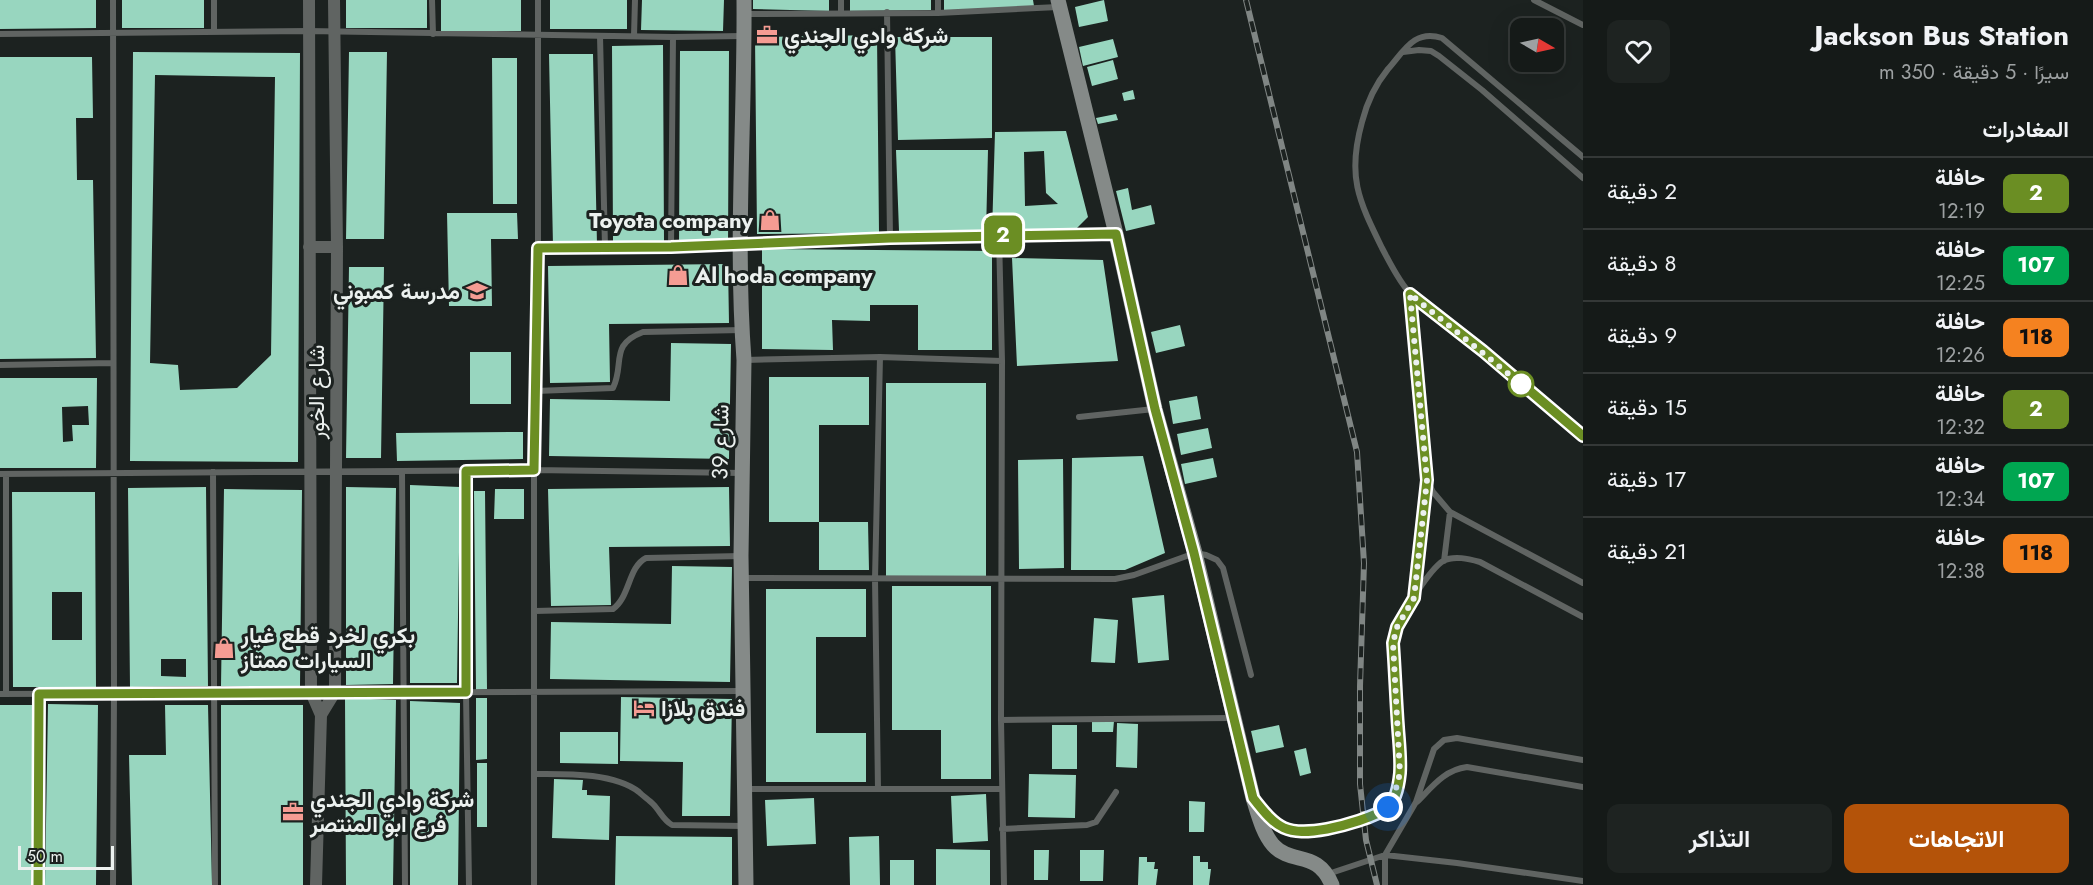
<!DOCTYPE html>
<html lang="ar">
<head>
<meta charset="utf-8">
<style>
  body { margin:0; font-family:Jost,Vazirmatn,sans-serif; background:#1e2321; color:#f1f3f6; direction:rtl; height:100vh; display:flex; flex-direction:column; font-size:22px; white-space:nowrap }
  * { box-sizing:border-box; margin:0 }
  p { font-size:20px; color:#9da1a2 }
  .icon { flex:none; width:33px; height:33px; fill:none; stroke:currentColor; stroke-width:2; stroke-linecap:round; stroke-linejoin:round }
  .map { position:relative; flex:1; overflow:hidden; direction:ltr }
  .side { display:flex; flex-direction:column; background:#151a18; width:510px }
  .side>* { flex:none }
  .badge { padding:0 12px; border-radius:9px; font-size:21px; line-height:39px }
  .needle { width:39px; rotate:99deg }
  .fabs { position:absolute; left:1510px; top:18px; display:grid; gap:12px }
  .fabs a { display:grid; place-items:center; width:54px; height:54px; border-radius:12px; background:#151a18; box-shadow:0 6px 24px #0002,0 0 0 2px #343837; font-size:30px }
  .scale { position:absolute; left:18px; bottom:15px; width:96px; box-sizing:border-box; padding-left:6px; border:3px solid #ecf1ef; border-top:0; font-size:16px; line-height:21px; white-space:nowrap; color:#ecf1ef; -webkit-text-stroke:4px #1c2220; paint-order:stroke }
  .you { position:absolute; width:30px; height:30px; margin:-15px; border:4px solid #fff; border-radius:50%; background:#1a73e8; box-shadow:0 0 0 9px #1a73e833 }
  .map>.badge { position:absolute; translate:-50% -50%; box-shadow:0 0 0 3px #fff }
  h2 { padding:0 24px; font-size:22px; line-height:54px }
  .round { display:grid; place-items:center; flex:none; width:63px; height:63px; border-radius:12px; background:#1e2321 }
  .overview { display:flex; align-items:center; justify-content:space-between; height:102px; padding:0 24px }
  h1 { font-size:28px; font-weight:700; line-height:45px }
  .button { display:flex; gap:12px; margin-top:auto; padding:12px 24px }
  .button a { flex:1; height:69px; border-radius:12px; background:#b45309; color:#fff; font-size:24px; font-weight:700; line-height:69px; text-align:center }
  .button a+a { background:#1e2321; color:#f1f3f6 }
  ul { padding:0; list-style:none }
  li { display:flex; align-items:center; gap:18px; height:72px; padding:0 24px; border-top:2px solid #343837 }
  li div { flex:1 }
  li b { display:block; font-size:22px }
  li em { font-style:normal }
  li .badge { min-width:66px; font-weight:700; text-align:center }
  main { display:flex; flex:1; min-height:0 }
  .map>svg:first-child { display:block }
  .building { fill:#98d6bf; fill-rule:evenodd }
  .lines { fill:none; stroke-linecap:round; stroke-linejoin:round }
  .lane { stroke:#606462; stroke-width:6 }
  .street { stroke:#606462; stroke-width:12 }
  .secondary { stroke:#858a88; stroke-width:15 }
  .rail-casing { stroke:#808684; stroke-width:6 }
  .rail { stroke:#1c2220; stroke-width:4; stroke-dasharray:11; stroke-linecap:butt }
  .line-casing { stroke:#fff; stroke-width:14 }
  .line { stroke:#6b8e23; stroke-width:9 }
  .walk { stroke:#ecf1ef; stroke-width:6; stroke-dasharray:0 10.8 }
  .stop-dot { fill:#fff; stroke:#6b8e23; stroke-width:3 }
  .labels { text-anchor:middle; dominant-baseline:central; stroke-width:6; stroke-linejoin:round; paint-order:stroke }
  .poi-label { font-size:22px; font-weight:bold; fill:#ecf1ef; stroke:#1c2220; text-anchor:start }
  .street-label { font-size:22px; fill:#ecf1ef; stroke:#1c2220 }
</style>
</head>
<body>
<main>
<section class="side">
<div class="overview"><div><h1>Jackson Bus Station</h1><p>سيرًا · 5 دقيقة · 350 m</p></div><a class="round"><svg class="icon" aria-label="heart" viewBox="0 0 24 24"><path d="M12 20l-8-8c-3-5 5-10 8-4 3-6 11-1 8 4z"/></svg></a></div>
<h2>المغادرات</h2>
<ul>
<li><span class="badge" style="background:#6b8e23;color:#fff">2</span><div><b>حافلة</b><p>12:19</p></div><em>2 دقيقة</em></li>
<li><span class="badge" style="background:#00a651;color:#fff">107</span><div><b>حافلة</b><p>12:25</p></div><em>8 دقيقة</em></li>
<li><span class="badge" style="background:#f58220;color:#111">118</span><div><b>حافلة</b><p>12:26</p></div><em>9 دقيقة</em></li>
<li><span class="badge" style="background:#6b8e23;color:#fff">2</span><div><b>حافلة</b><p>12:32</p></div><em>15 دقيقة</em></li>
<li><span class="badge" style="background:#00a651;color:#fff">107</span><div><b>حافلة</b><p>12:34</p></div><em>17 دقيقة</em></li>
<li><span class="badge" style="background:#f58220;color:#111">118</span><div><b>حافلة</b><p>12:38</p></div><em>21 دقيقة</em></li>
</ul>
<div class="button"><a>الاتجاهات</a><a>التذاكر</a></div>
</section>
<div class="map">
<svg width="1583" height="885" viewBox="0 0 1583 885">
  <rect width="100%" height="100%" fill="#1c2220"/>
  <path class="building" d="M0 0H96V28L0 29Z
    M122 0H204V28H122Z
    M346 0H427V28H346Z
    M441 0H521V31H441Z
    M550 0H627V29H550Z
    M642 0H724L723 31 641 30Z
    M753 0H829V11L753 9Z
    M850 0H931V10L850 11Z
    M944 0H1033L1034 6 944 11Z
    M1104 0 1108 21 1079 27 1075 7Z
    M877 35 879 233 757 234 755 37Z
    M895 37H992V138L898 140Z
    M1113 39 1118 57 1083 66 1079 47Z
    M663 45 664 241H613L612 46Z
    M680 51H729L728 246 679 245Z
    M133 52 300 53 298 462 130 461ZM155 75 275 77 271 355 237 388 180 390 178 365 150 363Z
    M349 52H387L384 239H346Z
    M549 54H593L597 245 553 246Z
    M0 57H92L93 118H76L77 180H93L96 358 0 359Z
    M492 58H517V204H493Z
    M1113 60 1118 79 1092 86 1087 67Z
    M1133 90 1135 99 1124 101 1122 93Z
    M1116 114 1118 120 1098 124 1096 118Z
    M1066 131 1088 217 1072 233H992L995 132ZM1044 151 1046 193 1058 204 1025 206 1024 152Z
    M896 150H988L986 233 899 231Z
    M1128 188 1132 210 1151 205 1155 224 1126 231 1116 191Z
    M447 213H517L518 239H491L492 306H449Z
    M762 249 992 251V350H918V305H870V321L832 320 833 350 762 349Z
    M1012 258 1103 260 1118 361 1017 366Z
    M728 264 729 323 609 324 610 382 550 383 548 266Z
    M349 267H384L381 458H346Z
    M1180 325 1185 346 1156 353 1151 332Z
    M671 343 731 344 729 459 549 456 550 399 670 401Z
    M470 352H511V404H470Z
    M769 377H869V425H819V522H769Z
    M0 378H97L96 468H0ZM88 406 89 425H72L73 441 63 442 62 407Z
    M886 383H986V576H886Z
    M1197 396 1201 419 1173 424 1169 401Z
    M1208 428 1212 448 1181 455 1177 434Z
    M523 432V459L397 461 396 433Z
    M1143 456 1165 553 1125 570H1071L1072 458Z
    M1213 458 1217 477 1185 484 1181 464Z
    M1063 459 1064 568 1019 569 1018 460Z
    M410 485 460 487 457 683H410Z
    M206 487 208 686 130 687 128 488ZM161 659H186V677L161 676Z
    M346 487 396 488 393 684 346 685Z
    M729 487 730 546 609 547 611 605 551 606 548 489Z
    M224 489 302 490 300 687 221 686Z
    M495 489H524V519H494Z
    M474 491H485L487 689 476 690Z
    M12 492H95L96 687H13ZM52 592H82V640H52Z
    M819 522H868L869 570H819Z
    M672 566 732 567 730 682 550 679 551 622 671 624Z
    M892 586H991V779H941V730H892Z
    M766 589H866V637H816V733H866V782H766Z
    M1164 595 1169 660 1138 663 1132 598Z
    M1094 618 1118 620 1115 663 1091 662Z
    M621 697 732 699 730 816H682L683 762 620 761Z
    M345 698 396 700 393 885H346Z
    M476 698H487V759L476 760Z
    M410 701 460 703 458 885H410Z
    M48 704 98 705 96 885H45Z
    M0 705H34L31 885H0Z
    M165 705H208L212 885H132L129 755H166Z
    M221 705H303V885H221Z
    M1092 721H1114L1113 732H1092Z
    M1117 723 1138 724 1137 768 1116 767Z
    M1052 725H1077V769H1052Z
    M1279 725 1284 747 1256 753 1251 731Z
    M560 732H618V764L560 763Z
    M1306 748 1311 773 1300 776 1294 751Z
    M477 763H487V827H477Z
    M1029 774 1076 775 1075 818 1028 817Z
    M554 779 583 780 582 790H587V795L610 796 609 840 552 838Z
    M986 794 988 841 953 843 951 796Z
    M814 798 816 844 767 846 765 800Z
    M1189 801 1205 802 1204 832H1189Z
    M616 836 732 837V885H615Z
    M879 836 880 885H850L849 837Z
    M936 849 990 850V885H936Z
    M1034 850H1049L1048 880H1034Z
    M1080 850H1104L1103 881H1080Z
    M1193 856H1200V862H1208V869H1211L1209 885H1193Z
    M1139 857H1147V862H1155L1154 869H1158L1156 885H1138Z
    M890 860H914V885H890Z"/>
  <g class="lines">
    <path class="lane" d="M214 0V31
      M432 0 433 34
      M841 0V13
      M938 0V13
      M1534 0 1583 25
      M887 12 890 238
      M744 14 938 13 1058 7
      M0 34 308 31 673 37 743 36
      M600 36 605 247
      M634 36 635 0
      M1403 52 1419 50 1431 51 1439 56 1482 90 1583 178
      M1583 157 1442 38C1414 29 1404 51 1388 69 1375 85 1367 102 1362 122 1347 176 1358 199 1382 248 1389 261 1400 284 1411 294 1431 316 1459 332 1482 351 1517 378 1549 408 1583 436
      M999 236 1002 361 1001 720
      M671 247 673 37
      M538 248 671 247 890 238 1116 234
      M1410 293 1427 480 1433 492 1450 512 1583 583
      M745 360 880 357 1002 361
      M0 365 113 363
      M536 391 613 388C625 363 609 345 643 332L742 330
      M1079 417 1154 409
      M466 471V692L469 885
      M213 472 215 885
      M402 472 405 885
      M0 474 534 470 742 473
      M1444 561 1450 512
      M742 578 1115 579 1134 575 1195 553 1206 555 1217 560 1223 568 1251 675
      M1414 597 1427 480
      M535 611 613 609C630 597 628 567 646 558L741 556
      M0 694 743 691
      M6 694V474
      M534 774C564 774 613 772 639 792 643 796 649 800 653 804 660 811 663 820 672 825L744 826
      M745 789H1002
      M878 789 875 579 880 357
      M1417 802C1432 787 1444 770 1467 767L1583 787
      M1261 808C1279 831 1296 834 1325 829 1341 827 1378 817 1389 806 1410 784 1395 676 1393 643 1394 638 1395 631 1398 625 1405 610 1429 570 1443 561 1454 555 1469 559 1480 562L1583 617
      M1002 829 1087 825 1096 822 1116 792
      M1328 874 1385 855 1457 863 1583 881
      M38 885 39 694
      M113 885 114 692 113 0
      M534 885V470L538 248V0
      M1004 885 1001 720 1232 718
      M1385 885V855L1416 802 1434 749 1444 740 1457 738 1583 760"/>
    <path class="street" d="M309 0 311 692 321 715 316 885
      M309 247H337
      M321 715 335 692 337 247 334 0"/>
    <path class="secondary" d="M744 0C745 120 735 240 744 360L741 556 746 885
      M1058 0 1116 234 1155 409 1195 553 1253 798C1258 813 1262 832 1273 845 1292 866 1317 849 1332 885"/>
    <defs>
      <path id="rail" d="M1246 0 1357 452 1364 563 1360 686V784L1366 840 1377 885"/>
    </defs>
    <use href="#rail" class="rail-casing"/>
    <use href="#rail" class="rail"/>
  </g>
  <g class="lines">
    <defs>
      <path id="line" d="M38 885 39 694 466 692V471L534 470 538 248 671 247 890 238 1116 234 1155 409 1194 553 1253 798C1277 829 1286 836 1327 829 1343 826 1376 817 1388 807 1396 800 1399 783 1400 773 1401 758 1399 742 1398 727 1396 699 1395 671 1393 643L1397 627 1414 598 1427 480 1410 294 1483 351 1583 436"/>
    </defs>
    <use href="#line" class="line-casing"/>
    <use href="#line" class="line"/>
    <path class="walk" d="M1388 807 1393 800 1400 773 1393 643 1397 627 1414 598 1427 480 1410 294 1521 384"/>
  </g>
  <defs>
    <symbol id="office-bare" viewBox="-9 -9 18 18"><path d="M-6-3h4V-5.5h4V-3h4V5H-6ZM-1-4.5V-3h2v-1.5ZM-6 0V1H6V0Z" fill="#f59c93" stroke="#1c2220" stroke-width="2.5" paint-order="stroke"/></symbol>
    <symbol id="shop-bare" viewBox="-9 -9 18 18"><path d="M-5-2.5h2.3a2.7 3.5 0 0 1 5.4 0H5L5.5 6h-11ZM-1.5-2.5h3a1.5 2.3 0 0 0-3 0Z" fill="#f59c93" stroke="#1c2220" stroke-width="2.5" paint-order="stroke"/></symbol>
    <symbol id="school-bare" viewBox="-9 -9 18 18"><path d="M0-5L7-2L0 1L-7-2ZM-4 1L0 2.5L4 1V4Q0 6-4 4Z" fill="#f59c93" stroke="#1c2220" stroke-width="2.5" paint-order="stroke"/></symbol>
    <symbol id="hotel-bare" viewBox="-9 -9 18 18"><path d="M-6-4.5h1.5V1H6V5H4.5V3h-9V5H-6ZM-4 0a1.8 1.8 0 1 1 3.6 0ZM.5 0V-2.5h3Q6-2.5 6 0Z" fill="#f59c93" stroke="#1c2220" stroke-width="2.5" paint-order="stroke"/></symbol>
  </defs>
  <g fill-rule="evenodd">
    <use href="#office-bare" x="752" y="20" width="30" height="30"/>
    <use href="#shop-bare" x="755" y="205" width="30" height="30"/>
    <use href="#shop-bare" x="663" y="260" width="30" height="30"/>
    <use href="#school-bare" x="462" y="276" width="30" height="30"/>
    <use href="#shop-bare" x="209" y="633" width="30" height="30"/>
    <use href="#hotel-bare" x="629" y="693" width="30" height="30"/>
    <use href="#office-bare" x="278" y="797" width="30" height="30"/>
  </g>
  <circle class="stop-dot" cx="1521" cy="384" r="12"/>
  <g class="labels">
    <g class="poi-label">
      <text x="784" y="35">شركة وادي الجندي</text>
      <text x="753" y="220" text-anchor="end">Toyota company</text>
      <text x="695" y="275">Al hoda company</text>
      <text x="460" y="291" text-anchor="end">مدرسة كمبوني</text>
      <text x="241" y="635">بكري لخرد قطع غيار<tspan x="241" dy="25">السيارات ممتاز</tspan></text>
      <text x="661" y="708">فندق بلازا</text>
      <text x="310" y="799">شركة وادي الجندي<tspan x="310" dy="25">فرع ابو المنتصر</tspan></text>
    </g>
    <g class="street-label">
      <text transform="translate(316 392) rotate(-90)">شارع الخور</text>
      <text transform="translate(720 442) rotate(-89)">شارع 39</text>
    </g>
  </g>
</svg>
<div class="fabs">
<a><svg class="needle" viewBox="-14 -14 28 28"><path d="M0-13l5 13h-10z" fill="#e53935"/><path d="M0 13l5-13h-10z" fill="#9da1a2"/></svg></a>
</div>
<div class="scale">50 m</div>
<div class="you" style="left:1388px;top:807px"></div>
<b class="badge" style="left:1003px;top:235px;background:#6b8e23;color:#fff">2</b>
</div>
</main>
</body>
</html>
